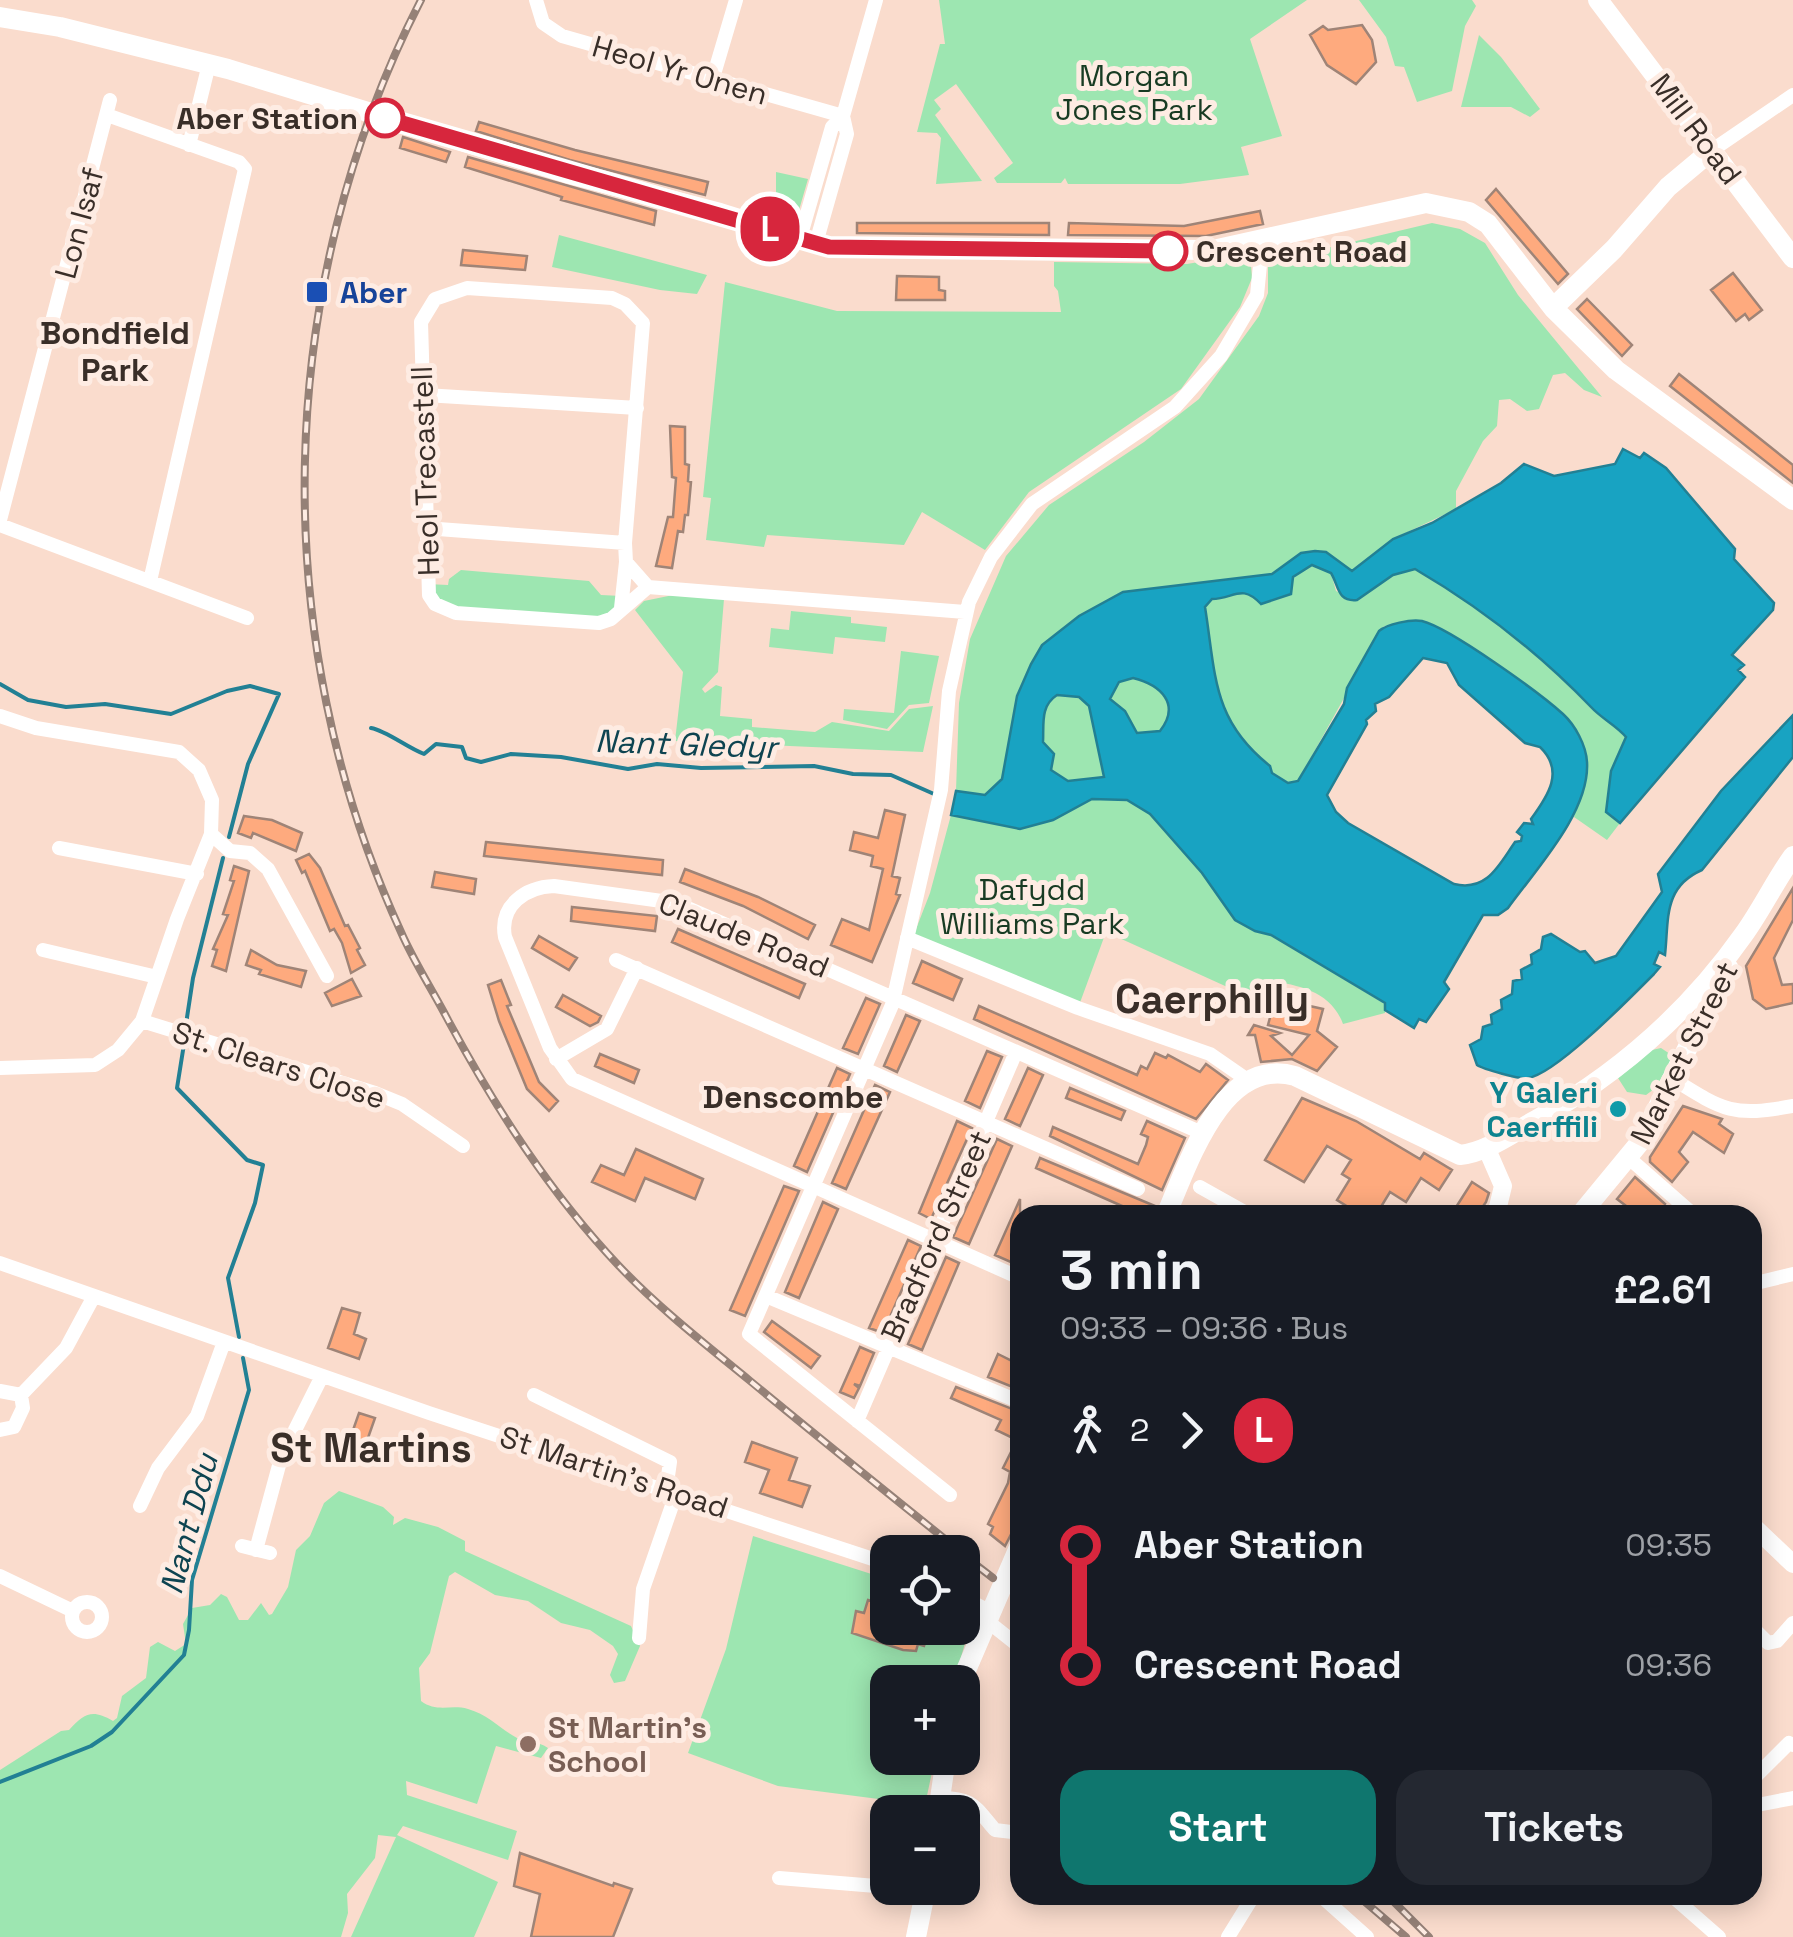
<!DOCTYPE html>
<html lang="en">
<head>
<meta charset="utf-8">
<style>
  body { margin:0; font-family:"Space Grotesk",sans-serif; background:#242831; color:#f1f3f6; height:100vh; display:flex; flex-direction:column; font-size:38px; white-space:nowrap }
  * { box-sizing:border-box; margin:0 }
  p { font-size:32px; color:#9ea1a6 }
  .icon { flex:none; width:55px; height:55px; fill:none; stroke:currentColor; stroke-width:2; stroke-linecap:round; stroke-linejoin:round }
  .map { position:relative; flex:1; overflow:hidden }
  .sheet { position:absolute; left:1010px; top:1205px; width:752px; height:700px; display:flex; flex-direction:column; background:#171b24; border-radius:30px; box-shadow:0 5px 25px #0003 }
  .sheet>* { flex:none }
  .badge { padding:0 20px; border-radius:32px; font-size:35px; line-height:65px }
  .tools { position:absolute; left:870px; top:1535px; display:grid; gap:20px }
  .tools a { display:grid; place-items:center; width:110px; height:110px; border-radius:20px; background:#171b24; box-shadow:0 5px 25px #0003; font-size:50px }
  .map>.badge { position:absolute; translate:-50% -50%; box-shadow:0 0 0 5px #fff }
  .legs { display:flex; align-items:center; gap:15px; height:110px; padding:0 50px; font-size:32px }
  .legs p { margin-inline-start:auto }
  .headline { display:flex; align-items:center; justify-content:space-between; height:170px; padding:0 50px }
  h1 { font-size:55px; font-weight:600; line-height:75px }
  .primary-button { display:flex; gap:20px; margin-top:auto; padding:20px 50px }
  .primary-button a { flex:1; height:115px; border-radius:30px; background:#0f766e; color:#fff; font-size:40px; font-weight:600; line-height:115px; text-align:center }
  .primary-button a+a { background:#242831; color:#f1f3f6 }
  ul { padding:0 50px; list-style:none }
  li { display:flex; align-items:center; gap:35px; height:120px; font-size:38px }
  li i { display:grid; place-items:center; width:15px; height:100%; margin:0 12px; background:currentColor }
  li i::after { content:''; width:25px; height:25px; margin:-12px; border:8px solid; border-radius:50%; background:#171b24 }
  li p { margin-inline-start:auto }
  li:first-child i { background:linear-gradient(#0000 50%,currentColor 0) }
  li:last-child i { background:linear-gradient(currentColor 50%,#0000 0) }
  .map>svg:first-child { display:block }
  .green { fill:#9de6b1 }
  .water { fill:#18a3c2; stroke:#228094; stroke-width:2.5; fill-rule:evenodd }
  .lines { fill:none; stroke-linecap:round; stroke-linejoin:round }
  .stream { stroke:#228094; stroke-width:4 }
  .building { fill:#feaa7e; stroke:#9f8477; stroke-width:2.5 }
  .minor { stroke:#fff; stroke-width:14 }
  .tertiary { stroke:#fff; stroke-width:18 }
  .secondary { stroke:#fff; stroke-width:20 }
  .rail-casing { stroke:#958177; stroke-width:8 }
  .rail { stroke:#feece3; stroke-width:4; stroke-dasharray:11; stroke-linecap:butt }
  .line-1-casing { stroke:#fff; stroke-width:22 }
  .line-1 { stroke:#d7263d; stroke-width:15 }
  .stop-1-dot { fill:#fff; stroke:#d7263d; stroke-width:5 }
  .transit-dot { fill:#1a4fb4; stroke:#feece3; stroke-width:4 }
  .culture-dot { fill:#0f9aa8; stroke:#feece3; stroke-width:4 }
  .education-dot { fill:#8d6e63; stroke:#feece3; stroke-width:4 }
  .labels { text-anchor:middle; dominant-baseline:central; stroke-width:10; stroke-linejoin:round; paint-order:stroke }
  .street-label { font-size:30px; fill:#392e28; stroke:#feece3 }
  .park-label { font-size:30px; fill:#183b23; stroke:#feece3 }
  .stop-label { font-size:30px; font-weight:bold; fill:#392e28; stroke:#feece3; text-anchor:end }
  .transit-label { font-size:30px; font-weight:bold; fill:#164399; stroke:#feece3; text-anchor:start }
  .culture-label { font-size:30px; font-weight:bold; fill:#0d838f; stroke:#feece3; text-anchor:end }
  .education-label { font-size:30px; font-weight:bold; fill:#785e54; stroke:#feece3; text-anchor:start }
  .neighbourhood-label { font-size:32px; font-weight:bold; fill:#392e28; stroke:#feece3 }
  .water-label { font-size:32px; font-style:italic; fill:#0e4451; stroke:#feece3 }
  .district-label { font-size:40px; font-weight:bold; fill:#392e28; stroke:#feece3 }
</style>
</head>
<body>
<div class="map">
<svg width="1793" height="1937" viewBox="0 0 1793 1937">
  <rect width="100%" height="100%" fill="#fadccd"/>
  <path class="green" d="M939 0H1307L1250 39 1282 136 1241 147 1249 175 1180 184H1068L1065 178 1061 183H997L994 178 1013 163 956 84 934 100 941 109 935 115 982 181 936 184 941 138 937 133 917 132 940 44H945Z
    M1359 0H1472L1476 6 1465 26 1452 91 1417 102 1404 67 1395 66 1386 37Z
    M1479 35 1501 57 1540 109 1530 117 1511 107H1461Z
    M776 172 808 179 797 217 787 222 776 220Z
    M1432 223 1460 229 1485 243 1518 295 1602 397 1584 390 1565 373 1553 375 1539 409 1527 411 1510 399 1499 400 1497 426 1483 441 1456 491V509L1393 539 1352 571 1326 552 1301 553 1273 574 1124 592 1079 616 1042 645 1031 664 1017 696 1002 779 985 795 956 791 959 703 970 639 1006 556 1049 505 1144 442 1199 399 1259 316 1268 293V262Z
    M559 235 707 275 697 294 660 290 552 267Z
    M1241 255 1251 266 1252 278 1240 307 1181 389 1029 492 985 550 922 512 904 545 767 535 764 547 706 540 711 498 703 497 725 282 837 311 1061 312 1058 291 1054 286V262L1187 264Z
    M1312 565 1331 573 1336 591 1357 600 1393 575 1415 569C1481 608 1538 653 1591 708 1602 719 1617 725 1627 737L1612 770 1606 812 1620 823 1607 840 1574 817 1587 761 1579 737 1565 716 1439 627 1384 626 1298 781 1288 783 1272 773 1270 766C1211 719 1216 676 1205 607L1212 599 1238 591 1254 597 1290 586 1298 570Z
    M461 570 589 581 601 595 622 596 611 619 444 609 427 584 448 585 449 579Z
    M678 594 724 599 718 672 702 689 705 693 716 685 722 687 720 716 752 719V727L815 732 832 722 889 731 909 709 933 706 923 752 675 741 683 672 635 610 644 601Z
    M791 611 851 617V623L887 627 885 642 835 637 833 654 769 647 771 628 789 630Z
    M901 651 939 656 929 703 909 705 887 729 843 720 844 709 894 713Z
    M1133 678C1161 685 1180 704 1160 731L1137 733 1125 711 1110 699 1119 682Z
    M1057 695 1079 697 1089 706 1104 777 1067 781C1066 781 1054 773 1053 772 1039 754 1036 708 1057 695Z
    M1092 799 1127 800 1150 814 1202 873 1236 920 1255 931 1271 935 1385 1004V1013L1343 1024C1330 988 1292 984 1259 979L1245 995 1106 932 1078 1008 911 942 930 893 951 815 1020 829 1053 820Z
    M1661 1048 1673 1056 1665 1081 1646 1095 1627 1092 1618 1078 1652 1050Z
    M339 1491 383 1507 394 1517 393 1525 405 1518 438 1527 465 1541V1551L631 1626 640 1646 625 1681 614 1683 610 1675 618 1654 613 1646 590 1630 561 1623 528 1601 495 1595 455 1572 449 1576 430 1653 419 1668 421 1701C437 1713 451 1704 468 1709 489 1715 500 1729 517 1738 528 1744 537 1740 548 1748L541 1758 496 1746 477 1804 406 1781 407 1795 517 1831 508 1860 403 1826 397 1835 498 1882 474 1937H351L396 1837 378 1835 375 1858 347 1894 348 1913 341 1937H0V1770L61 1731 69 1730C85 1713 92 1709 113 1721L117 1718 122 1696 146 1678 150 1647 158 1642 175 1651 186 1644 183 1624 192 1608 210 1605 221 1594 227 1597 239 1620H248L261 1603 269 1615 272 1614 288 1587 296 1550 310 1536 324 1503Z
    M753 1536 887 1579 888 1628H962L963 1610 971 1622 954 1682H888V1758H935L925 1805 778 1786 688 1753 726 1649Z"/>
  <path class="water" d="M1623 449 1640 458 1644 453 1666 468 1735 549 1734 559 1774 603 1773 610 1732 655 1744 665 1738 670 1745 677 1620 823 1606 812 1611 771 1626 737C1616 725 1602 719 1591 707 1539 653 1480 607 1415 569L1393 575 1357 600C1337 602 1339 586 1331 573L1312 565 1293 577 1291 594 1261 604C1241 583 1234 599 1212 599L1205 607C1216 676 1212 720 1270 766L1272 773 1288 783 1298 781 1344 704 1347 688 1379 631C1387 624 1411 619 1422 621 1450 628 1540 693 1563 714 1575 725 1586 745 1587 762 1590 812 1536 869 1508 908L1498 915H1483L1444 982 1449 989 1426 1022 1419 1019 1414 1028 1385 1010V1003L1271 935 1255 931 1235 920 1202 873 1150 814 1127 800 1092 799 1053 820 1020 829 951 815 956 791 985 795 1002 779 1017 696 1031 664 1042 645 1079 616 1123 592 1272 574 1301 553 1315 551 1326 552 1352 571 1393 539 1432 523 1501 483 1524 464 1554 476 1615 464ZM1423 658 1447 663 1459 685 1525 743 1540 747C1565 771 1548 796 1531 819L1533 824 1524 823 1517 832 1522 836 1521 841 1515 842C1499 865 1487 892 1454 884L1348 823 1336 812 1327 795 1367 724 1366 720 1376 711 1375 704 1389 697ZM1133 678C1161 685 1181 704 1160 731L1137 733 1125 711 1110 699 1119 682ZM1057 695 1079 697 1089 706 1104 777 1068 781 1051 770 1054 754 1043 742C1044 724 1040 706 1057 695Z
    M1793 715V757L1702 870C1663 887 1669 919 1665 955L1659 952 1654 964 1660 967 1654 974C1631 997 1556 1074 1528 1078 1521 1080 1483 1069 1477 1065L1470 1045 1481 1039 1483 1027 1492 1024 1491 1015 1502 1009 1501 1000 1512 994 1513 981 1522 979 1521 970 1532 964 1531 955 1541 949 1543 937 1551 934 1580 952 1585 951 1595 963 1616 956 1662 892 1658 874 1721 791Z"/>
  <g class="lines">
    <path class="stream" d="M0 684 28 700 66 707 105 704 171 714 227 691 250 686 279 694 248 764 229 837
      M371 728C387 731 406 747 424 754L436 744 462 747 466 758 481 762 511 754 561 757 628 769 657 764 701 768 814 766 853 774 891 775 934 794
      M186 1024 193 978 223 858
      M184 1044 177 1088 247 1160 263 1165 255 1203 228 1278 239 1337
      M0 1782 91 1746 112 1732 184 1655 189 1630 192 1580 249 1390 243 1358"/>
  </g>
  <path class="building" d="M1362 25 1372 40 1376 62 1356 84 1327 65 1310 35 1323 26 1328 30Z
    M479 122 575 150 708 182 705 195 570 160 476 131Z
    M403 137 450 152 446 162 400 148Z
    M468 157 656 211 654 225 561 200 562 197 465 167Z
    M1496 189 1568 274 1558 284 1486 200Z
    M1260 211 1263 224 1206 236 1068 235 1069 223 1184 226Z
    M857 223H1049V235L857 233Z
    M463 250 527 256 525 270 461 265Z
    M1733 273 1762 310 1749 320 1745 314 1736 321 1711 290Z
    M897 276 939 277V290L945 291V300H896Z
    M1587 299 1632 345 1622 356 1577 309Z
    M1679 374 1793 465V483L1670 386Z
    M670 426 685 427V464L689 465 688 481 691 482 688 515H685L683 532 678 531 672 568 656 566 668 517H673L676 478 672 477Z
    M885 810 905 815 892 876 900 878 896 894 900 895 872 962 831 945 842 919 869 930 883 869 871 866 873 856 850 850 854 832 878 838Z
    M244 816 272 820 302 833 296 851 253 833 251 838 238 833Z
    M486 842 663 860 662 875 484 856Z
    M309 854 320 868 345 926 348 925 360 948 357 950 365 965 351 973 342 943 334 929 330 931 305 871 302 873 296 860Z
    M234 866 249 871 226 971 212 966 217 950 213 949 228 915 223 914 234 881 230 880Z
    M685 869 758 897 815 925 808 939 743 906 680 882Z
    M435 872 476 879 474 894 432 887Z
    M1793 888V920L1774 958 1782 985 1793 984V1003L1766 1009 1753 999 1746 966Z
    M572 907 657 916 655 931 571 921Z
    M678 929 805 984 799 998 672 942Z
    M539 936 577 958 569 970 532 948Z
    M251 950 277 965 306 971 301 987 259 974 261 970 246 965Z
    M922 961 962 979 953 1000 913 983Z
    M352 979 361 996 332 1006 325 993Z
    M501 980 511 1005 507 1006 539 1082 558 1101 549 1111 527 1089 499 1021 488 985Z
    M563 995 601 1016 598 1022 590 1026 556 1007Z
    M866 998 880 1004 858 1054 843 1048Z
    M1283 1000 1323 1009 1317 1031 1337 1047 1317 1071 1292 1059 1261 1062 1255 1035H1248L1254 1025 1280 1033 1271 1036 1292 1055 1309 1035 1268 1025 1272 1010 1281 1012Z
    M979 1006 1137 1075 1141 1066 1147 1069 1155 1053 1166 1058 1168 1055 1200 1072 1206 1064 1228 1080 1196 1119 974 1019Z
    M906 1015 920 1021 897 1072 884 1066Z
    M987 1051 1002 1057 980 1108 965 1101Z
    M600 1054 639 1070 634 1083 595 1066Z
    M837 1068 850 1074 807 1172 794 1166Z
    M1028 1068 1043 1075 1020 1126 1005 1119Z
    M875 1085 890 1092 846 1189 832 1183Z
    M1070 1088 1125 1111 1121 1120 1066 1098Z
    M1302 1098 1356 1121 1420 1159 1424 1153 1452 1170 1439 1190 1421 1178 1406 1202 1390 1192 1376 1215H1361L1337 1200 1350 1179 1342 1174 1351 1160 1327 1146 1304 1182 1265 1160Z
    M1683 1106 1722 1119 1719 1124 1733 1134 1724 1153 1693 1132 1679 1152 1688 1162 1672 1182 1650 1162V1157Z
    M957 1121 972 1128 931 1219 919 1213Z
    M1147 1121 1185 1138 1162 1190 1050 1136 1053 1127 1138 1164 1146 1145 1148 1137 1141 1134Z
    M997 1139 1012 1146 969 1244 953 1237Z
    M636 1149 703 1179 695 1199 645 1178 635 1201 592 1182 601 1165 624 1175Z
    M1040 1158 1155 1206 1152 1215H1118L1122 1206 1036 1168Z
    M1635 1177 1665 1204 1657 1215H1638L1617 1199Z
    M1472 1182 1489 1193 1486 1202 1477 1215H1451Z
    M784 1186 799 1191 745 1316 730 1310Z
    M1020 1199V1266L995 1255Z
    M823 1202 838 1209 799 1298 785 1292Z
    M908 1240 921 1246 883 1333 869 1328Z
    M946 1257 959 1263 922 1350 908 1344Z
    M342 1308 360 1313 354 1334 366 1339 359 1359 328 1348Z
    M772 1321 820 1356 811 1368 764 1332Z
    M860 1347 874 1353 860 1386 854 1384 859 1388 854 1398 840 1392Z
    M998 1354 1020 1365V1390L988 1377Z
    M956 1387 1020 1412V1517L1005 1546 990 1534 993 1527 988 1524 1008 1483 1010 1472 1003 1468 1017 1440 996 1430 1001 1420 951 1398Z
    M359 1413 375 1418 362 1455 352 1452 358 1435 352 1433Z
    M752 1442 797 1458 789 1480 810 1486 802 1507 760 1493 769 1470 745 1462Z
    M868 1600 888 1606V1628H925L929 1632 924 1646 918 1644 916 1651 903 1650 852 1633 856 1611 864 1613Z
    M520 1853 613 1886 614 1883 632 1889 613 1937H531L540 1894 514 1886Z"/>
  <g class="lines">
    <path class="minor" d="M536 0 543 23 562 36 843 116
      M712 81 736 0
      M107 115 239 162 245 169 150 581
      M189 145 209 64
      M1711 151 1793 95
      M800 238 832 127 843 116 876 0
      M816 243 847 134 843 116
      M467 288 612 298 625 304 643 323 625 543 626 562 648 587 611 619 599 623 456 613 435 604 429 595 421 322 435 299Z
      M425 395 637 408
      M0 520 110 100
      M0 525 247 618
      M425 528 625 543
      M648 587 965 612
      M621 608 626 562
      M0 716 36 728 179 752 199 770 212 800 211 834 177 919 142 1021 118 1050 95 1065 0 1068
      M211 834 230 851 250 853 268 869 327 976
      M59 848 197 874
      M907 938 1078 1008 1210 1054 1249 1081
      M43 950 157 977
      M616 960 1138 1189
      M142 1021 375 1093 402 1104 463 1146
      M556 1059 607 1029 637 968
      M1673 1079C1724 1111 1733 1117 1793 1106
      M1630 1159 1694 1215
      M1200 1187 1250 1215
      M0 1263 429 1413 888 1564
      M1020 1278 572 1079 550 1048 505 937C499 905 526 887 554 886L676 903 1202 1133
      M1752 1284 1793 1274
      M766 1296 1020 1402
      M0 1391 21 1395
      M21 1395 66 1348 93 1298
      M534 1395 670 1462 666 1490
      M857 1421 1016 1052
      M0 1430 14 1427 23 1408 21 1395
      M950 1495 749 1334 892 1005 941 790 949 691 969 602 991 557 1032 504 1175 407 1221 356 1257 295 1260 265 1255 242
      M140 1506 158 1468 197 1416 224 1342
      M242 1546 270 1553
      M256 1550 281 1458 322 1376
      M0 1576 73 1611
      M962 1597 989 1611
      M72 1617a15 15 0 1 1 30 0a15 15 0 1 1-30 0Z
      M986 1620 1020 1647
      M1752 1627 1768 1643 1777 1641 1793 1623
      M639 1638 643 1589 676 1494
      M1752 1780 1789 1743 1793 1745
      M940 1798C974 1798 974 1806 995 1830L1020 1833
      M1752 1806 1793 1798
      M779 1878 888 1887
      M894 1888 925 1891
      M1320 1895 1367 1937
      M1671 1895 1719 1937
      M1228 1937 1254 1895"/>
    <path class="tertiary" d="M1486 1147 1503 1186 1496 1215
      M1752 1525 1793 1564"/>
    <path class="secondary" d="M1598 0 1793 258
      M0 17 60 27 228 69 566 173 720 213 829 247 1213 250 1426 203 1469 212 1488 224 1553 308 1616 370 1793 500
      M1553 308 1614 249 1668 187 1711 151
      M1166 1215C1188 1165 1222 1055 1295 1076L1460 1155C1487 1152 1512 1133 1536 1120 1618 1074 1689 1012 1744 934 1762 909 1775 881 1793 856
      M1580 1215 1641 1141 1728 967
      M961 1682 1020 1545
      M938 1812 946 1758
      M916 1937 926 1888"/>
    <defs>
      <path id="rail" d="M421 0C273 288 266 638 401 932 414 962 433 991 448 1020 496 1109 550 1193 619 1266 659 1308 705 1344 749 1380 819 1438 890 1495 961 1552
        M962 1554 993 1578
        M1357 1895 1406 1937
        M1387 1895 1429 1937"/>
    </defs>
    <use href="#rail" class="rail-casing"/>
    <use href="#rail" class="rail"/>
  </g>
  <g class="lines">
    <defs>
      <path id="line-1" d="M385 118 829 247 1168 251"/>
    </defs>
    <use href="#line-1" class="line-1-casing"/>
    <use href="#line-1" class="line-1"/>
  </g>
  <g class="stop-1-dot">
    <circle cx="385" cy="118" r="18"/>
    <circle cx="1168" cy="251" r="18"/>
  </g>
  <rect class="transit-dot" x="305" y="280" width="24" height="24" rx="5"/>
  <circle class="culture-dot" cx="1618" cy="1109" r="10"/>
  <circle class="education-dot" cx="528" cy="1744" r="10"/>
  <g class="labels">
    <g class="street-label">
      <text transform="translate(680 70) rotate(16)">Heol Yr Onen</text>
      <text transform="translate(1696 129) rotate(53)">Mill Road</text>
      <text transform="translate(79 223) rotate(-75)">Lon Isaf</text>
      <text transform="translate(425 471) rotate(-92)">Heol Trecastell</text>
      <text transform="translate(744 935) rotate(22)">Claude Road</text>
      <text transform="translate(1684 1053) rotate(-63)">Market Street</text>
      <text transform="translate(279 1065) rotate(18)">St. Clears Close</text>
      <text transform="translate(936 1236) rotate(-66)">Bradford Street</text>
      <text transform="translate(614 1472) rotate(18)">St Martin's Road</text>
    </g>
    <g class="park-label">
      <text x="1134" y="75">Morgan<tspan x="1134" dy="34">Jones Park</tspan></text>
      <text x="1032" y="889">Dafydd<tspan x="1032" dy="34">Williams Park</tspan></text>
    </g>
    <g class="stop-label">
      <text x="358" y="118">Aber Station</text>
      <text x="1196" y="251" text-anchor="start">Crescent Road</text>
    </g>
    <g class="transit-label">
      <text x="340" y="292">Aber</text>
    </g>
    <g class="culture-label">
      <text x="1598" y="1092">Y Galeri<tspan x="1598" dy="34">Caerffili</tspan></text>
    </g>
    <g class="education-label">
      <text x="548" y="1727">St Martin's<tspan x="548" dy="34">School</tspan></text>
    </g>
    <g class="neighbourhood-label">
      <text x="115" y="333">Bondfield<tspan x="115" dy="37">Park</tspan></text>
      <text x="793" y="1097">Denscombe</text>
    </g>
    <g class="water-label">
      <text transform="translate(686 744) rotate(2)">Nant Gledyr</text>
      <text transform="translate(189 1524) rotate(-75)">Nant Ddu</text>
    </g>
    <g class="district-label">
      <text x="1212" y="999">Caerphilly</text>
      <text x="371" y="1448">St Martins</text>
    </g>
  </g>
</svg>
<div class="tools">
<a><svg class="icon" aria-label="locate" viewBox="0 0 24 24"><circle cx="12" cy="12" r="6"/><path d="M12 2v4M12 18v4M2 12h4M18 12h4"/></svg></a>
<a>+</a>
<a>−</a>
</div>
<b class="badge" style="left:770px;top:229px;background:#d7263d;color:#fff">L</b>
<section class="sheet">
<div class="headline"><div><h1>3 min</h1><p>09:33 – 09:36 · Bus</p></div><b>£2.61</b></div>
<div class="legs"><svg class="icon" aria-label="walk" viewBox="0 0 24 24"><circle cx="13" cy="4" r="2"/><path d="M13 8l-2 6 4 7M11 14l-3 7M7 12l3-4h3l4 4"/></svg>2<svg class="icon" aria-label="forward" viewBox="0 0 24 24"><path d="M9 5l7 7-7 7"/></svg><b class="badge" style="background:#d7263d;color:#fff">L</b></div>
<ul>
<li><i style="color:#d7263d"></i><b>Aber Station</b><p>09:35</p></li>
<li><i style="color:#d7263d"></i><b>Crescent Road</b><p>09:36</p></li>
</ul>
<div class="primary-button"><a>Start</a><a>Tickets</a></div>
</section>
</div>
</body>
</html>
